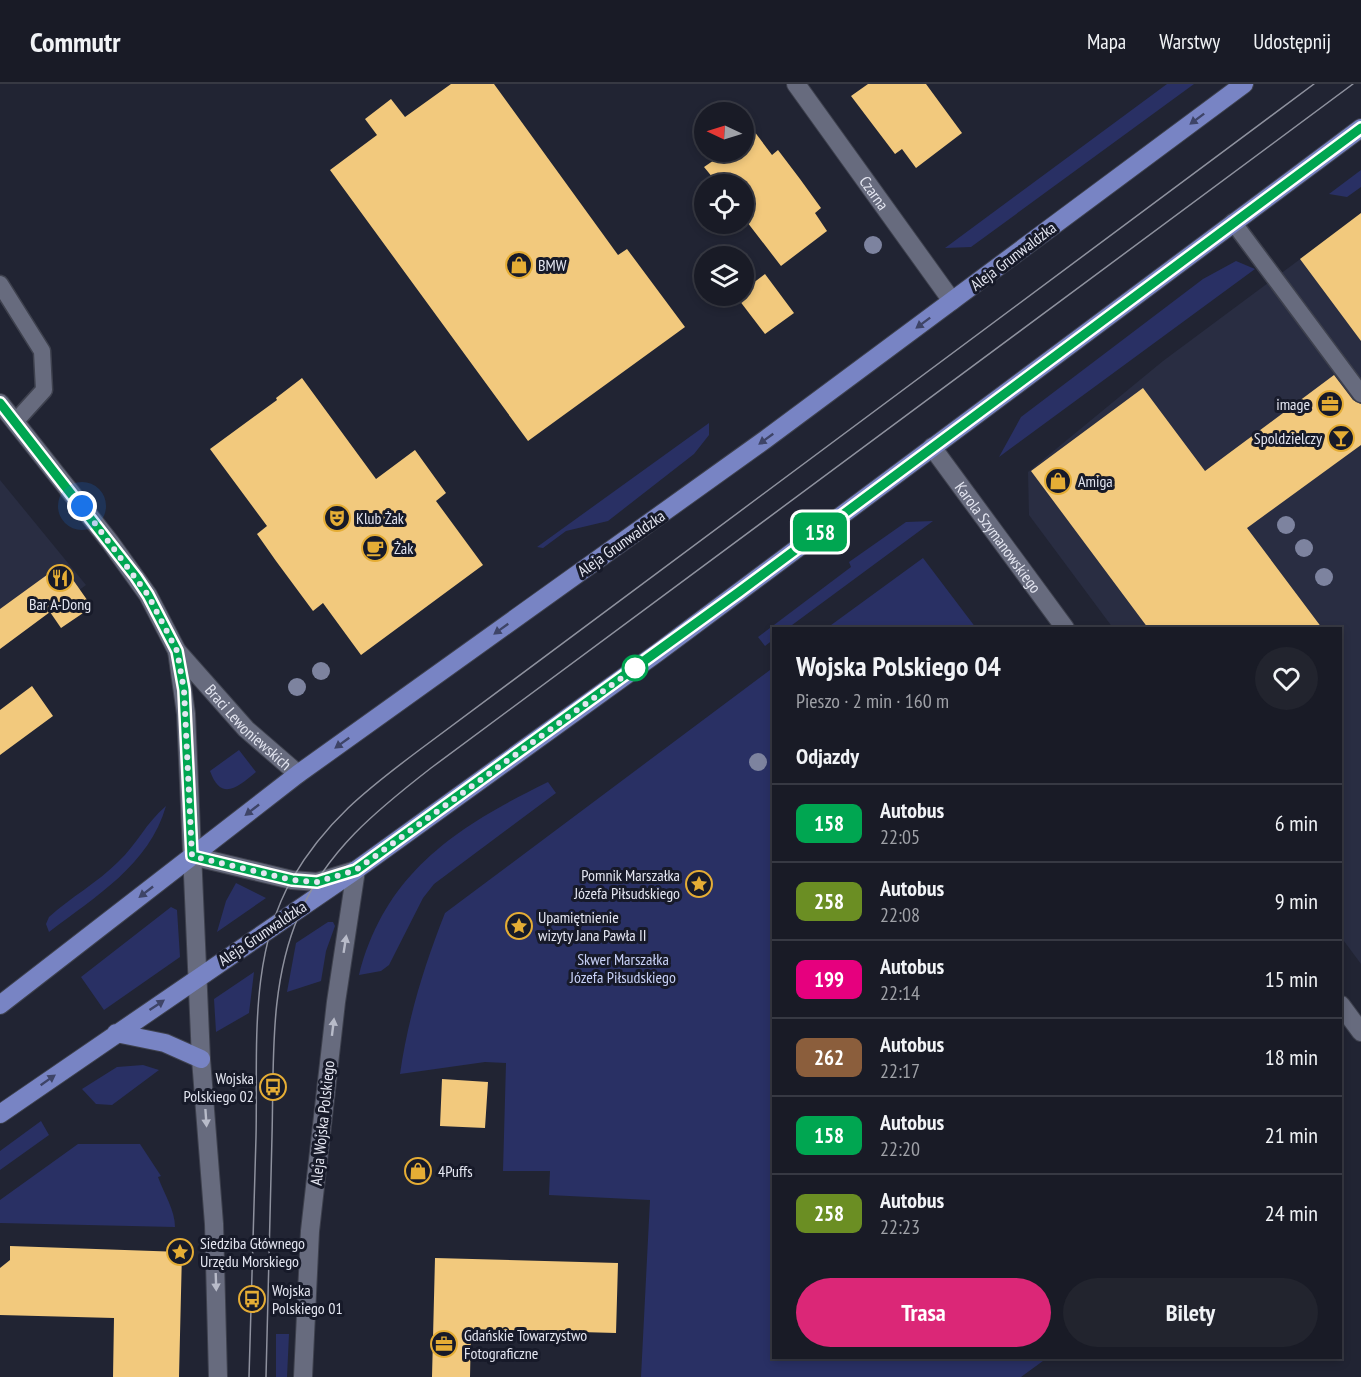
<!DOCTYPE html>
<html lang="pl">
<head>
<meta charset="utf-8">
<style>
  body { margin:0; font-family:"PT Sans Narrow",sans-serif; background:#22242e; color:#f1f3f6; height:100vh; display:flex; flex-direction:column; font-size:22px; white-space:nowrap }
  * { box-sizing:border-box; margin:0 }
  p { font-size:20px; color:#9fa1a7 }
  .icon { flex:none; width:33px; height:33px; fill:none; stroke:currentColor; stroke-width:2; stroke-linecap:round; stroke-linejoin:round }
  .map { position:relative; flex:1; overflow:hidden }
  .drawer { position:absolute; left:772px; top:543px; width:570px; height:732px; display:flex; flex-direction:column; background:#191b26; border-radius:0px; box-shadow:0 3px 9px #0003,0 0 0 2px #373943 }
  .drawer>* { flex:none }
  .badge { padding:0 12px; border-radius:9px; font-size:21px; line-height:39px }
  .needle { width:39px; rotate:274deg }
  .buttons { position:absolute; left:694px; top:18px; display:grid; gap:12px }
  .buttons a { display:grid; place-items:center; width:60px; height:60px; border-radius:50%; background:#191b26; box-shadow:0 3px 9px #0003,0 0 0 2px #373943; font-size:30px }
  .you { position:absolute; width:30px; height:30px; margin:-15px; border:4px solid #fff; border-radius:50%; background:#1a73e8; box-shadow:0 0 0 9px #1a73e833 }
  .map>.badge { position:absolute; translate:-50% -50%; box-shadow:0 0 0 3px #fff }
  h2 { padding:0 24px; font-size:22px; line-height:54px }
  .round { display:grid; place-items:center; flex:none; width:63px; height:63px; border-radius:32px; background:#22242e }
  .overview { display:flex; align-items:center; justify-content:space-between; height:102px; padding:0 24px }
  h1 { font-size:28px; font-weight:600; line-height:45px }
  .cta { display:flex; gap:12px; margin-top:auto; padding:12px 24px }
  .cta a { flex:1; height:69px; border-radius:36px; background:#db2777; color:#fff; font-size:24px; font-weight:600; line-height:69px; text-align:center }
  .cta a+a { background:#22242e; color:#f1f3f6 }
  ul { padding:0; list-style:none }
  li { display:flex; align-items:center; gap:18px; height:78px; padding:0 24px; border-top:2px solid #373943 }
  li div { flex:1 }
  li b { display:block; font-size:22px }
  li em { font-style:normal }
  li .badge { min-width:66px; font-weight:700; text-align:center }
  header { display:flex; align-items:center; gap:36px; box-sizing:border-box; height:84px; padding:0 30px; background:#191b26; border-bottom:2px solid #373943 }
  header strong { font-size:28px }
  nav { display:flex; gap:33px; margin-inline-start:auto; font-size:21px }
  .map>svg:first-child { display:block }
  .built { fill:#292d42 }
  .green { fill:#293064 }
  .building { fill:#f2c97d }
  .lines { fill:none; stroke-linecap:round; stroke-linejoin:round }
  .lane-casing { stroke:#3e414e; stroke-width:19 }
  .street-casing { stroke:#3e414e; stroke-width:20 }
  .secondary-casing { stroke:#3e414e; stroke-width:20 }
  .primary-casing { stroke:#3e414e; stroke-width:20 }
  .lane { stroke:#676b7e; stroke-width:16 }
  .street { stroke:#676b7e; stroke-width:18 }
  .secondary { stroke:#676b7e; stroke-width:18 }
  .primary { stroke:#7884c4; stroke-width:18 }
  .tram { stroke:#8e919e; stroke-width:1.5 }
  .tree { fill:#7d839f }
  .oneway { fill:#3e4467 }
  .oneway2 { fill:#b8bbc9 }
  .line-casing { stroke:#fff; stroke-width:14 }
  .line { stroke:#00a651; stroke-width:9 }
  .walk { stroke:#e4e6f1; stroke-width:6; stroke-dasharray:0 10.8 }
  .stop-dot { fill:#fff; stroke:#00a651; stroke-width:3 }
  .labels { text-anchor:middle; dominant-baseline:central; stroke-width:6; stroke-linejoin:round; paint-order:stroke }
  .street-label { font-size:16px; fill:#e4e6f1; stroke:#171a29 }
  .poi-label { font-size:16px; fill:#e4e6f1; stroke:#171a29; text-anchor:start }
  .park-label { font-size:16px; fill:#c8d1f7; stroke:#171a29 }
</style>
</head>
<body>
<header>
<strong>Commutr</strong>
<nav><a>Mapa</a><a>Warstwy</a><a>Udostępnij</a></nav>
</header>
<div class="map">
<svg width="1361" height="1293" viewBox="0 0 1361 1293">
  <rect width="100%" height="100%" fill="#212433"/>
  <path class="built" d="M1361 130V880L1341 853V544H1113L1029 431 1028 388 1163 277Z
    M0 396 86 501 0 565Z"/>
  <path class="green" d="M1167 0H1194L971 163 945 164Z
    M1361 86V103L1347 113 1329 110Z
    M1236 177 1255 185 999 373 1021 333 1203 195Z
    M709 339V351L694 370 608 437 566 447 543 464 537 463Z
    M933 437 788 544H774V555L765 562 758 553 851 483 849 478 906 438Z
    M923 474 976 544H827Z
    M774 583V1274H1047L1021 1293H641L650 1116 549 1111 550 1087H503L506 979 485 978 400 990C408 934 424 882 445 829Z
    M239 666 256 688C238 703 221 718 210 687Z
    M548 698 556 709 434 800 423 814 389 881 381 887 359 891C385 788 458 742 548 698Z
    M166 722C149 781 96 812 49 848L46 840 49 833C71 813 97 799 118 778 138 759 145 740 166 722Z
    M236 799 266 814 217 848 226 817Z
    M171 823 177 826 180 873 104 926 81 893Z
    M328 838H333L335 842 326 867 321 897 287 908 296 859Z
    M254 888 249 929 216 948 214 915Z
    M143 981 159 986 112 1021 96 1020 82 1005 117 983Z
    M41 1037 49 1051 0 1086V1067Z
    M78 1060H140L161 1092 158 1093C164 1110 175 1126 175 1143L0 1139V1116Z
    M276 1250H289L287 1293H276Z"/>
  <path class="building" d="M451 0H494L618 171 627 165 685 243 528 357 330 86 377 51 365 35 391 15 405 33Z
    M868 0H926L962 49 916 84 902 65 895 70 851 12Z
    M754 47 772 71 778 66 800 95 821 124 815 129 827 147 781 182 744 134V100H718L704 83 726 68H744V54Z
    M1361 129V257L1300 175Z
    M765 190 794 229 765 250 736 212H744V206Z
    M1334 291 1353 316 1361 320V361L1247 444 1322 544H1148L1031 387 1143 304 1205 387Z
    M302 294 376 395 415 366 446 409 436 417 483 481 361 571 323 519 313 527 276 477 257 450 267 442 210 365 277 316 276 314Z
    M62 480 92 523 61 544 50 528 0 565V525Z
    M32 602 53 632 0 671V626Z
    M442 995 488 998 485 1044 440 1042Z
    M10 1162 182 1168 179 1293H113L114 1234 0 1231V1184L10 1176Z
    M435 1174 618 1179 616 1249 471 1245 470 1293H432Z"/>
  <g class="lines">
    <defs>
      <path id="lane" d="M1233 138 1361 310
        M0 200 42 267 44 306 15 338"/>
      <g id="street">
        <path id="s1" d="M796 0 952 217"/>
        <path id="s2" d="M932 363 1065 544"/>
        <path d="M1341 921 1361 948"/>
      </g>
      <g id="secondary">
        <path id="s3" d="M0 319 110 458 148 511 177 567 246 645 298 690"/>
        <path d="M177 567 186 630 201 975 214 1140 218 1293"/>
        <path d="M192 772 292 796 317 798 356 786 336 918 310 1147 303 1293"/>
      </g>
      <path id="primary" d="M0 921 298 690 766 355 1244 0
        M116 949 165 959 201 975
        M0 1030 356 786 657 569 1361 44"/>
    </defs>
    <use href="#lane" class="lane-casing"/>
    <use href="#street" class="street-casing"/>
    <use href="#secondary" class="secondary-casing"/>
    <use href="#primary" class="primary-casing"/>
    <use href="#lane" class="lane"/>
    <use href="#street" class="street"/>
    <use href="#secondary" class="secondary"/>
    <use href="#primary" class="primary"/>
    <path class="tram" d="M249 1293C252 1213 254 1133 256 1053 258 968 248 872 292 795 325 738 366 706 418 667L1314 0
      M266 1293C268 1213 270 1132 272 1052 274 978 269 900 299 831 326 767 377 726 431 684L1353 0"/>
  </g>
  <g class="tree">
    <circle cx="873" cy="161" r="9"/>
    <circle cx="1286" cy="441" r="9"/>
    <circle cx="1304" cy="464" r="9"/>
    <circle cx="1324" cy="493" r="9"/>
    <circle cx="321" cy="587" r="9"/>
    <circle cx="297" cy="603" r="9"/>
    <circle cx="758" cy="678" r="9"/>
  </g>
  <defs><path id="oneway-solid" d="M-6-.8H1V-3.2L6.5 0L1 3.2V.8H-6Z" transform="scale(1.5)"/></defs>
  <g class="oneway">
    <use href="#oneway-solid" transform="translate(1197 35) rotate(143)"/>
    <use href="#oneway-solid" transform="translate(923 239) rotate(143)"/>
    <use href="#oneway-solid" transform="translate(766 355) rotate(144)"/>
    <use href="#oneway-solid" transform="translate(501 545) rotate(144)"/>
    <use href="#oneway-solid" transform="translate(342 659) rotate(144)"/>
    <use href="#oneway-solid" transform="translate(252 726) rotate(142)"/>
    <use href="#oneway-solid" transform="translate(146 808) rotate(142)"/>
    <use href="#oneway-solid" transform="translate(157 921) rotate(-34)"/>
    <use href="#oneway-solid" transform="translate(48 996) rotate(-35)"/>
  </g>
  <g class="oneway2">
    <use href="#oneway-solid" transform="translate(345 860) rotate(-81)"/>
    <use href="#oneway-solid" transform="translate(333 943) rotate(-83)"/>
    <use href="#oneway-solid" transform="translate(206 1034) rotate(86)"/>
    <use href="#oneway-solid" transform="translate(216 1198) rotate(88)"/>
  </g>
  <g class="lines">
    <defs>
      <path id="line" d="M0 319 136 493 148 511 177 567 184 606 192 772 292 796 317 798 356 786 739 508 1361 44"/>
    </defs>
    <use href="#line" class="line-casing"/>
    <use href="#line" class="line"/>
    <path class="walk" d="M82 422 148 511 177 567 184 606 192 772 292 796 317 798 356 786 638 582 635 584"/>
  </g>
  <defs>
    <symbol id="shop-ring" viewBox="-11 -11 22 22"><circle r="9.5" fill="#171a29" stroke="#e5ad35" stroke-width="1.5"/><path d="M-5-2.5h2.3a2.7 3.5 0 0 1 5.4 0H5L5.5 6h-11ZM-1.5-2.5h3a1.5 2.3 0 0 0-3 0Z" fill="#e5ad35"/></symbol>
    <symbol id="office-ring" viewBox="-11 -11 22 22"><circle r="9.5" fill="#171a29" stroke="#e5ad35" stroke-width="1.5"/><path d="M-6-3h4V-5.5h4V-3h4V5H-6ZM-1-4.5V-3h2v-1.5ZM-6 0V1H6V0Z" fill="#e5ad35"/></symbol>
    <symbol id="bar-ring" viewBox="-11 -11 22 22"><circle r="9.5" fill="#171a29" stroke="#e5ad35" stroke-width="1.5"/><path d="M-6-5H6L.8 .8V4.5H3.5V6h-7V4.5H-.8V.8Z" fill="#e5ad35"/></symbol>
    <symbol id="theatre-ring" viewBox="-11 -11 22 22"><circle r="9.5" fill="#171a29" stroke="#e5ad35" stroke-width="1.5"/><path d="M-5-5.5Q0-4 5-5.5V0Q5 5 0 6Q-5 5-5 0ZM-3.3-2.5H-1v1.5H-3.3ZM1-2.5H3.3v1.5H1ZM-2.8 1Q0 5.5 2.8 1Z" fill="#e5ad35"/></symbol>
    <symbol id="cafe-ring" viewBox="-11 -11 22 22"><circle r="9.5" fill="#171a29" stroke="#e5ad35" stroke-width="1.5"/><path d="M-5.5-4.5H6V0H3Q3 3.5 0 3.5H-2.5Q-5.5 3.5-5.5 0ZM3-3.2v2h1.7v-2ZM-6 4.5H4V6H-6Z" fill="#e5ad35"/></symbol>
    <symbol id="restaurant-ring" viewBox="-11 -11 22 22"><circle r="9.5" fill="#171a29" stroke="#e5ad35" stroke-width="1.5"/><path d="M-5-6h1v4h1v-4h1v4h1v-4h1v5L-1.5 .5V6h-2V.5L-5-1ZM5-6V6H3V1.5H1.5Q1.5-4 5-6Z" fill="#e5ad35"/></symbol>
    <symbol id="sight-ring" viewBox="-11 -11 22 22"><circle r="9.5" fill="#171a29" stroke="#e5ad35" stroke-width="1.5"/><path d="M0-6L1.8-2.2L6-1.7L2.9 1.2L3.7 5.4L0 3.3L-3.7 5.4L-2.9 1.2L-6-1.7L-1.8-2.2Z" fill="#e5ad35"/></symbol>
    <symbol id="bus-ring" viewBox="-11 -11 22 22"><circle r="9.5" fill="#171a29" stroke="#e5ad35" stroke-width="1.5"/><path d="M-5-6H5V4H4V6H2V4H-2V6H-4V4H-5ZM-3.5-4V0h7V-4ZM-3.5 1.2v1.5H-2V1.2ZM2 1.2v1.5H3.5V1.2Z" fill="#e5ad35"/></symbol>
  </defs>
  <g fill-rule="evenodd">
    <use href="#shop-ring" x="504" y="166" width="30" height="30"/>
    <use href="#office-ring" x="1315" y="305" width="30" height="30"/>
    <use href="#bar-ring" x="1326" y="339" width="30" height="30"/>
    <use href="#shop-ring" x="1043" y="382" width="30" height="30"/>
    <use href="#theatre-ring" x="322" y="419" width="30" height="30"/>
    <use href="#cafe-ring" x="360" y="449" width="30" height="30"/>
    <use href="#restaurant-ring" x="45" y="479" width="30" height="30"/>
    <use href="#sight-ring" x="684" y="785" width="30" height="30"/>
    <use href="#sight-ring" x="504" y="827" width="30" height="30"/>
    <use href="#bus-ring" x="258" y="988" width="30" height="30"/>
    <use href="#shop-ring" x="403" y="1072" width="30" height="30"/>
    <use href="#sight-ring" x="165" y="1153" width="30" height="30"/>
    <use href="#bus-ring" x="237" y="1200" width="30" height="30"/>
    <use href="#office-ring" x="429" y="1245" width="30" height="30"/>
  </g>
  <circle class="stop-dot" cx="635" cy="584" r="12"/>
  <g class="labels">
    <g class="street-label">
      <text stroke="none"><textPath href="#s1" startOffset="134">Czarna</textPath></text>
      <text transform="translate(1013 172) rotate(-37)">Aleja Grunwaldzka</text>
      <text stroke="none"><textPath href="#s2" startOffset="112">Karola Szymanowskiego</textPath></text>
      <text transform="translate(621 459) rotate(-35)">Aleja Grunwaldzka</text>
      <text stroke="none"><textPath href="#s3" startOffset="410">Braci Lewoniewskich</textPath></text>
      <text transform="translate(262 849) rotate(-34)">Aleja Grunwaldzka</text>
      <text transform="translate(322 1039) rotate(-84)">Aleja Wojska Polskiego</text>
    </g>
    <g class="poi-label">
      <text x="538" y="181">BMW</text>
      <text x="1310" y="320" text-anchor="end">image</text>
      <text x="1322" y="354" text-anchor="end">Spoldzielczy</text>
      <text x="1078" y="397">Amiga</text>
      <text x="356" y="434">Klub Żak</text>
      <text x="394" y="464">Żak</text>
      <text x="60" y="520" text-anchor="middle">Bar A-Dong</text>
      <text x="680" y="791" text-anchor="end">Pomnik Marszałka<tspan x="680" dy="18">Józefa Piłsudskiego</tspan></text>
      <text x="538" y="833">Upamiętnienie<tspan x="538" dy="18">wizyty Jana Pawła II</tspan></text>
      <text x="254" y="994" text-anchor="end">Wojska<tspan x="254" dy="18">Polskiego 02</tspan></text>
      <text x="438" y="1087">4Puffs</text>
      <text x="200" y="1159">Siedziba Głównego<tspan x="200" dy="18">Urzędu Morskiego</tspan></text>
      <text x="272" y="1206">Wojska<tspan x="272" dy="18">Polskiego 01</tspan></text>
      <text x="464" y="1251">Gdańskie Towarzystwo<tspan x="464" dy="18">Fotograficzne</tspan></text>
    </g>
    <g class="park-label">
      <text x="623" y="875">Skwer Marszałka<tspan x="623" dy="18">Józefa Piłsudskiego</tspan></text>
    </g>
  </g>
</svg>
<div class="buttons">
<a><svg class="needle" viewBox="-14 -14 28 28"><path d="M0-13l5 13h-10z" fill="#e53935"/><path d="M0 13l5-13h-10z" fill="#9fa1a7"/></svg></a>
<a><svg class="icon" aria-label="locate" viewBox="0 0 24 24"><circle cx="12" cy="12" r="6"/><path d="M12 2v4M12 18v4M2 12h4M18 12h4"/></svg></a>
<a><svg class="icon" aria-label="layers" viewBox="0 0 24 24"><path d="M12 4l9 5-9 5-9-5zM3 14l9 5 9-5"/></svg></a>
</div>
<div class="you" style="left:82px;top:422px"></div>
<b class="badge" style="left:820px;top:448px;background:#00a651;color:#fff">158</b>
<section class="drawer">
<div class="overview"><div><h1>Wojska Polskiego 04</h1><p>Pieszo · 2 min · 160 m</p></div><a class="round"><svg class="icon" aria-label="heart" viewBox="0 0 24 24"><path d="M12 20l-8-8c-3-5 5-10 8-4 3-6 11-1 8 4z"/></svg></a></div>
<h2>Odjazdy</h2>
<ul>
<li><span class="badge" style="background:#00a651;color:#fff">158</span><div><b>Autobus</b><p>22:05</p></div><em>6 min</em></li>
<li><span class="badge" style="background:#6b8e23;color:#fff">258</span><div><b>Autobus</b><p>22:08</p></div><em>9 min</em></li>
<li><span class="badge" style="background:#e6007e;color:#fff">199</span><div><b>Autobus</b><p>22:14</p></div><em>15 min</em></li>
<li><span class="badge" style="background:#8b5e3c;color:#fff">262</span><div><b>Autobus</b><p>22:17</p></div><em>18 min</em></li>
<li><span class="badge" style="background:#00a651;color:#fff">158</span><div><b>Autobus</b><p>22:20</p></div><em>21 min</em></li>
<li><span class="badge" style="background:#6b8e23;color:#fff">258</span><div><b>Autobus</b><p>22:23</p></div><em>24 min</em></li>
</ul>
<div class="cta"><a>Trasa</a><a>Bilety</a></div>
</section>
</div>
</body>
</html>
